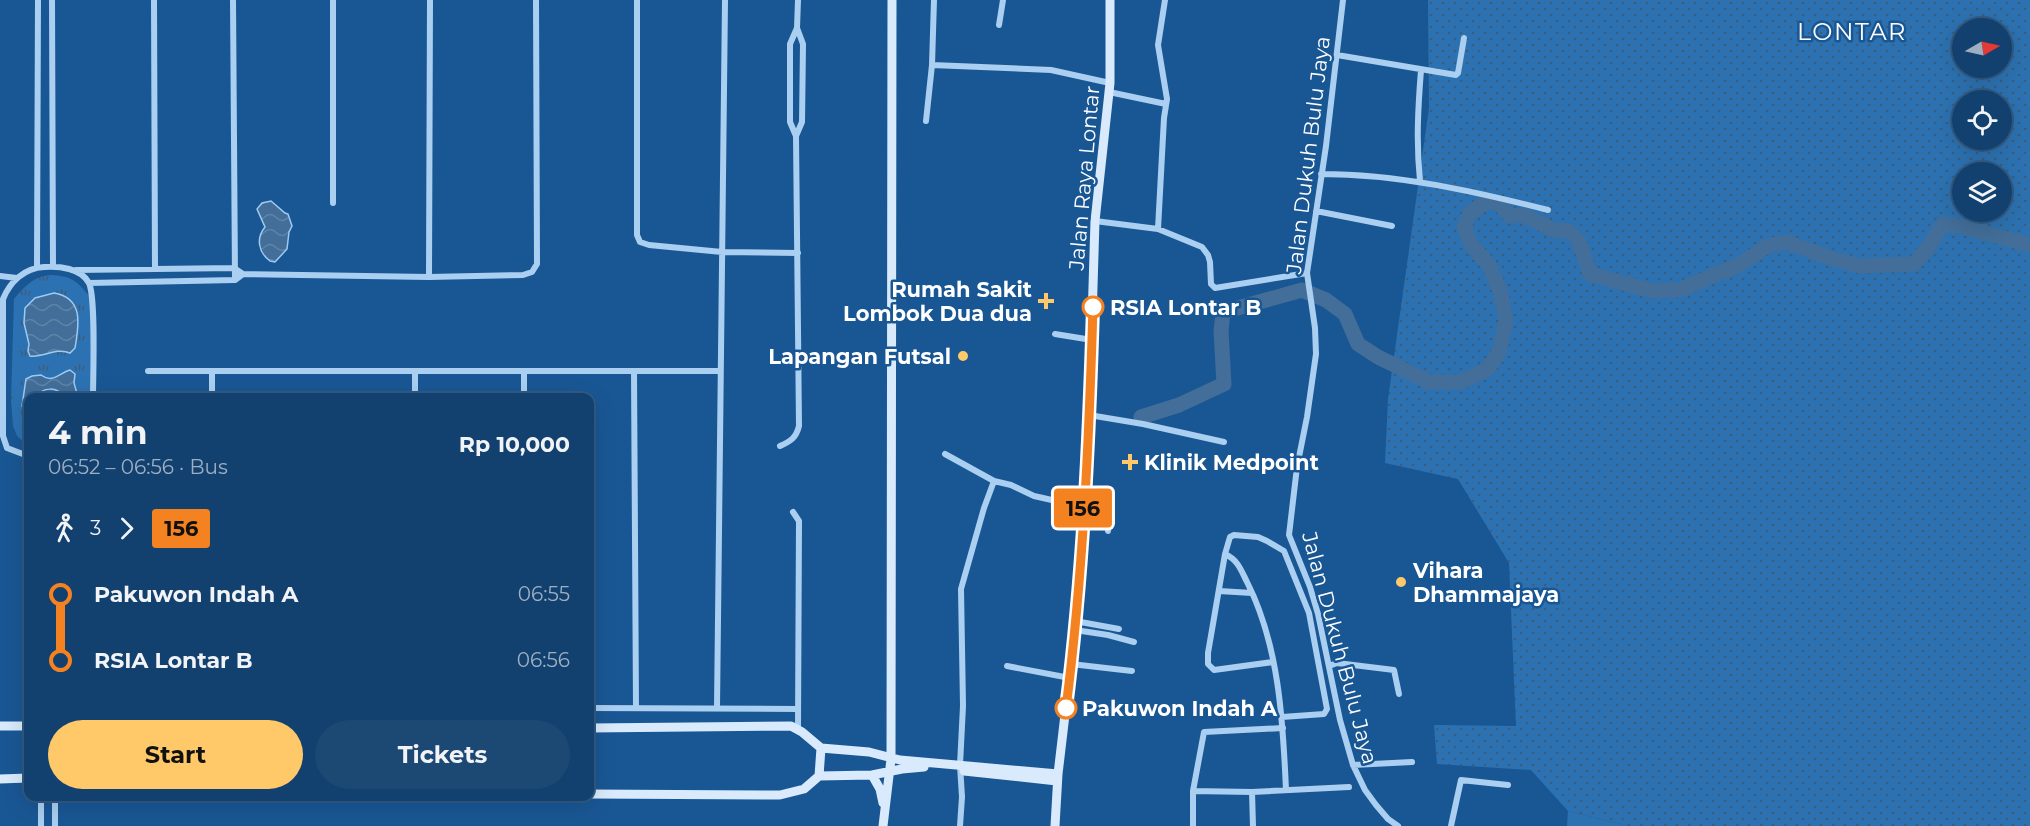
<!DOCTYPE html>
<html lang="en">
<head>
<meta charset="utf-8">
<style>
  body { margin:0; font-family:Montserrat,sans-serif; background:#1c4874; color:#f1f3f6; height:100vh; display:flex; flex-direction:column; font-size:22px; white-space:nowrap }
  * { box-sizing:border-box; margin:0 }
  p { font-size:20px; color:#9dafc3 }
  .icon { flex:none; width:33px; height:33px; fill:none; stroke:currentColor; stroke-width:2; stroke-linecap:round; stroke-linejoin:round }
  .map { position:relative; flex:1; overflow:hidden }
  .sheet { position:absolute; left:24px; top:393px; width:570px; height:408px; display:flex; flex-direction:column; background:#13416f; border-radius:12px; box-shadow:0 6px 24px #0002,0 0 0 2px #325a82 }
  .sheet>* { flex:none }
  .badge { padding:0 12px; border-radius:4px; font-size:21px; line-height:39px }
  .needle { width:39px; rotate:81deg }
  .buttons { position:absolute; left:1952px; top:18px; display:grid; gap:12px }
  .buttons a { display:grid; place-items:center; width:60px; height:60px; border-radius:50%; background:#13416f; box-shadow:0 6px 24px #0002,0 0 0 2px #325a82; font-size:30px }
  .map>.badge { position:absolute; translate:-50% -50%; box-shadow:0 0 0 3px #fff }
  .legs { display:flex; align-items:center; gap:9px; height:66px; padding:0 24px; font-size:20px }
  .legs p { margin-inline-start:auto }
  .summary { display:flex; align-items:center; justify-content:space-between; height:102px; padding:0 24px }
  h1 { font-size:33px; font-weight:700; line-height:45px }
  .primary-button { display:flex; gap:12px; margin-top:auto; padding:12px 24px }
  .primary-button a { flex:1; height:69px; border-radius:36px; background:#ffc969; color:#111; font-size:24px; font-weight:700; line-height:69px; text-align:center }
  .primary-button a+a { background:#1c4874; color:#f1f3f6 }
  ul { padding:0 24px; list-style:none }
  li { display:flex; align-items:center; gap:21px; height:66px; font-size:22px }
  li i { display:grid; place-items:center; width:9px; height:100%; margin:0 8px; background:currentColor }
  li i::after { content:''; width:15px; height:15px; margin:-8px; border:4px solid; border-radius:50%; background:#13416f }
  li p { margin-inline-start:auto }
  li:first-child i { background:linear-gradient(#0000 50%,currentColor 0) }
  li:last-child i { background:linear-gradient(currentColor 50%,#0000 0) }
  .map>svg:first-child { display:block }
  .grass { fill:url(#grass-dots); fill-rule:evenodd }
  .park { fill:url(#park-tufts) }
  .pitch { fill:#2c72b2 }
  .water { fill:url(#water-waves); stroke:#9dcaf2; stroke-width:1.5 }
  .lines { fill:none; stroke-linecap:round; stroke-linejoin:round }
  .river { stroke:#426e99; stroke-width:15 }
  .street { stroke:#aacff0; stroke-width:6 }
  .secondary { stroke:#d8eafb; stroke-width:9 }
  .line-1-casing { stroke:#fff; stroke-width:14 }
  .line-1 { stroke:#f58220; stroke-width:9 }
  .poi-dot { fill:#ffc969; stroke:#195794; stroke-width:2 }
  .stop-1-dot { fill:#fff; stroke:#f58220; stroke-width:3 }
  .labels { text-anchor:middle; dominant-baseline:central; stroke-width:5; stroke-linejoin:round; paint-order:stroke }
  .street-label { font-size:21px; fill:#fff; stroke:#195794 }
  .poi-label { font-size:21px; font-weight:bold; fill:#fff; stroke:#195794; text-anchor:end }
  .stop-label { font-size:21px; font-weight:bold; fill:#fff; stroke:#195794; text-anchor:start }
  .quarter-label { font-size:24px; letter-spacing:1.5px; fill:#fff; stroke:#195794 }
</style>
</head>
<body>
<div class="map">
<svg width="2030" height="826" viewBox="0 0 2030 826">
  <defs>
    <pattern id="grass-dots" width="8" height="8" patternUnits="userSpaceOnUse" patternTransform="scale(1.5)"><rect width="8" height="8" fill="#2c72b2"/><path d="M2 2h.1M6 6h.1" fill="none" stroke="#3e5d7a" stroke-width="1.8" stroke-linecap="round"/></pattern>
    <pattern id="park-tufts" width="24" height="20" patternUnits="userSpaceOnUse" patternTransform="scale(1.5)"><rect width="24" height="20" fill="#2c72b2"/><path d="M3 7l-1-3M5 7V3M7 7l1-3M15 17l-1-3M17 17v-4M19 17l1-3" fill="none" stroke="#3e5d7a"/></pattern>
    <pattern id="water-waves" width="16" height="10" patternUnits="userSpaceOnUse" patternTransform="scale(1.5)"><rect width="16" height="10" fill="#426e99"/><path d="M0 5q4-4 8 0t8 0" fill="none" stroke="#5e84a8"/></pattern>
  </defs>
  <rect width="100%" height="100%" fill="#195794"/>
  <path class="grass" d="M1428 0H2030V826H1630L1568 811 1531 770 1437 764 1434 725 1516 726 1509 563 1458 479 1385 463 1388 399 1429 108ZM1962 28H2001V68H1962ZM1962 100H2001V140H1962ZM1962 172H2001V212H1962Z"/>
  <path class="park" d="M50 275C72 276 77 281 91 298V397L28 398V442L25 443 17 436 13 426 11 400 14 299C25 286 33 277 50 275Z"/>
  <path class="pitch" d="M1568 811 1630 826H1567Z"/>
  <path class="water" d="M271 201 285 213 288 214 292 226 289 232 287 249 275 262 270 261C258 252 256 238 265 227L257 209 262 203Z
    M54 293C84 298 79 325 75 348L70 353C56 347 43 358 30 356L28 351 29 344 24 323 25 308 35 298Z
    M70 370 75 374 74 383 78 397H64C57 386 43 387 35 397L28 398V408L22 406 26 379 32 376 41 375C53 384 59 373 70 370Z"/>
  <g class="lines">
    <path class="river" d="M1141 417 1179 405 1224 384 1221 331 1223 312 1302 290 1326 300 1345 314 1358 344 1378 357 1429 382H1461L1488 369 1500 350 1506 321 1501 293 1489 265 1471 244 1464 227 1470 213 1487 201 1498 203 1510 216 1524 215 1553 230 1569 231 1579 241 1590 274 1653 291 1679 290 1739 265 1767 246 1787 242 1833 259 1860 266 1914 264 1929 246 1943 224 1959 226 2030 245"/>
    <path class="street" d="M52 0 53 266
      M154 0 155 269
      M233 0 235 280
      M333 0V203
      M637 0V235L640 242 649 245 722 252 798 253
      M1343 0 1326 146 1307 273 1315 328 1316 354 1307 417 1297 467 1289 535 1310 587 1318 614 1340 720 1353 765 1365 790 1376 805 1388 819 1398 826
      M999 25 1003 0
      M1337 55 1456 75 1458 73 1464 38
      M932 65 1051 70 1110 83
      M1109 92 1166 104
      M926 121 932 65 934 0
      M796 136 802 122 803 44 797 28 798 0
      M1321 174C1398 174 1473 191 1548 210
      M1420 181C1416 143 1418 108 1421 70
      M1316 211 1392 226
      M1095 221 1158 229 1202 247 1208 255 1210 262 1211 284 1215 288 1307 273
      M1158 229 1164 118 1167 99 1158 45 1165 0
      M37 267 38 0
      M76 270 234 268 243 274 235 280 89 283
      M243 274 429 277 523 275 532 272 537 264 536 0
      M0 276 17 278
      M429 277 430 0
      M1055 334 1092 340
      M148 371H720
      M212 371V398
      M524 371V398
      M634 371 636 708
      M415 398V371
      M1089 415 1143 424 1224 442
      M780 446C791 441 796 438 799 426L796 136 790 122V44L797 28
      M945 454 994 481 1011 485 1034 496 1083 507
      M28 456 7 448 3 436V299C10 282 24 268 44 267 59 266 81 268 89 283 96 298 93 376 93 398
      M1083 511 1110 518 1108 531
      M1225 554C1238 560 1241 570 1247 582 1279 645 1283 721 1286 790
      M1219 591 1252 593
      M1075 621 1119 629
      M1075 630 1108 635 1134 642
      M1273 662 1214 670 1208 664V653L1225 554 1230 537 1234 535 1258 537 1267 541 1284 551 1309 613 1327 709 1324 714 1282 717
      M1071 664 1132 671
      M1007 666 1070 678
      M1329 666 1337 663 1394 670 1399 694
      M590 708 798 709
      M717 708 725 0
      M792 726H798L799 521 793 512
      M1353 765 1412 762
      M1193 791 1252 792 1349 787
      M1252 792 1253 826
      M41 826V796
      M55 826V796
      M960 826 962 797 960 765 963 706 961 589 984 508 994 481
      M1193 826V791L1204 732 1283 728
      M1451 826 1461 780 1508 785"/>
    <path class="secondary" d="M0 726H28
      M590 728 791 726 802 732 821 748 869 752 900 760 1058 774
      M964 771 1057 781
      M872 775 880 789 883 803
      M819 776 821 748
      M0 779 28 778
      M590 794 780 795 804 789 819 776 872 775 902 769 924 767
      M468 796H485
      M883 826 891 759 892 0
      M1055 826 1058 774 1075 630 1088 451 1095 221 1110 83V0"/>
  </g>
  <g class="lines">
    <defs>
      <path id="line-1" d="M1066 708C1083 575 1089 441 1093 307"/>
    </defs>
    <use href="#line-1" class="line-1-casing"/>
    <use href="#line-1" class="line-1"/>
  </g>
  <g class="poi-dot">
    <path d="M1043 292h6v6h6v6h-6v6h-6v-6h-6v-6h6z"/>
    <circle cx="963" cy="356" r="6"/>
    <path d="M1127 453h6v6h6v6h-6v6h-6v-6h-6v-6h6z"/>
    <circle cx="1401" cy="582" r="6"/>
  </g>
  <g class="stop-1-dot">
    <circle cx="1093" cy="307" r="10"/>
    <circle cx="1066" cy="708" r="10"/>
  </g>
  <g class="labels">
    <g class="street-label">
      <text transform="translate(1308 155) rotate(-83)">Jalan Dukuh Bulu Jaya</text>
      <text transform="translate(1084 178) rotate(-85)">Jalan Raya Lontar</text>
      <text transform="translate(1340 648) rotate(75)">Jalan Dukuh Bulu Jaya</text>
    </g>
    <g class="poi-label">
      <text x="1032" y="289">Rumah Sakit<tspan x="1032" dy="24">Lombok Dua dua</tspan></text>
      <text x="951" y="356">Lapangan Futsal</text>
      <text x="1144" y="462" text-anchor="start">Klinik Medpoint</text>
      <text x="1413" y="570" text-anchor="start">Vihara<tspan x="1413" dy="24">Dhammajaya</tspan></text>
    </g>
    <g class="stop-label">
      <text x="1110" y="307">RSIA Lontar B</text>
      <text x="1082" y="708">Pakuwon Indah A</text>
    </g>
    <g class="quarter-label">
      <text x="1852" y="31">LONTAR</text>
    </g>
  </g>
</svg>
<div class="buttons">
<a><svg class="needle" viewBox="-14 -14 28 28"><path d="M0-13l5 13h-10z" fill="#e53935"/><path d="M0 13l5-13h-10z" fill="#9dafc3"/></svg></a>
<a><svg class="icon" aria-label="locate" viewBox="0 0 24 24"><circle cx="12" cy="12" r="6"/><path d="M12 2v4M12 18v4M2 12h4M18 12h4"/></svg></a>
<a><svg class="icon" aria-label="layers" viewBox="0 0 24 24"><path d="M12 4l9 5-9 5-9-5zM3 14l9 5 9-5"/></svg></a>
</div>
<b class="badge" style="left:1083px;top:508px;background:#f58220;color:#111">156</b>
<section class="sheet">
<div class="summary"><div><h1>4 min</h1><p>06:52 – 06:56 · Bus</p></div><b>Rp 10,000</b></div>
<div class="legs"><svg class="icon" aria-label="walk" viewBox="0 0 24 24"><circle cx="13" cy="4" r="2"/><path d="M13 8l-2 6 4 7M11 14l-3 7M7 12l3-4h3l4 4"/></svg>3<svg class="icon" aria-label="forward" viewBox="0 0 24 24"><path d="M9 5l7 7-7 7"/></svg><b class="badge" style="background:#f58220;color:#111">156</b></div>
<ul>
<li><i style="color:#f58220"></i><b>Pakuwon Indah A</b><p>06:55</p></li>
<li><i style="color:#f58220"></i><b>RSIA Lontar B</b><p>06:56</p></li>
</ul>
<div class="primary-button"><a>Start</a><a>Tickets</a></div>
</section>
</div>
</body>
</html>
